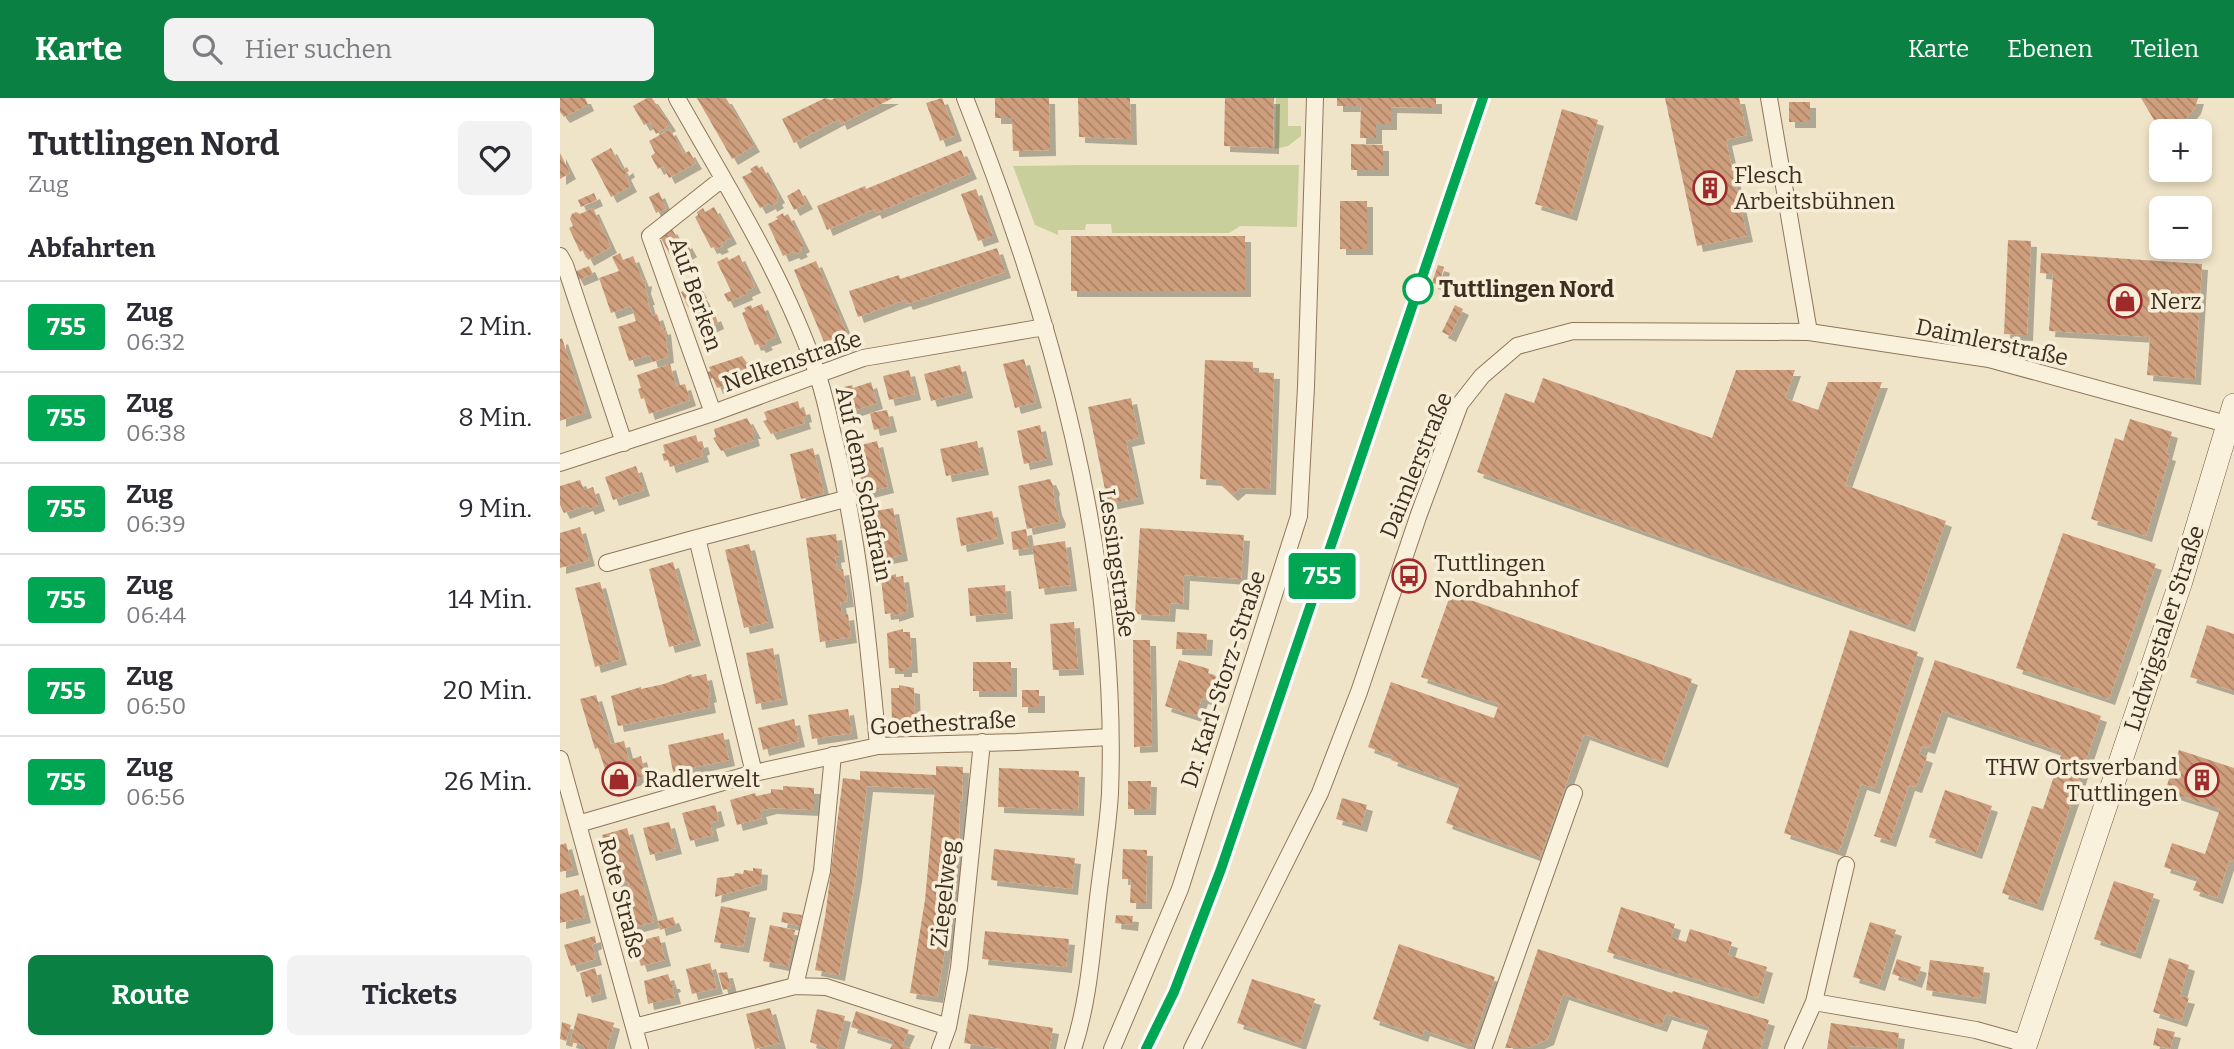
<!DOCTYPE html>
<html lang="de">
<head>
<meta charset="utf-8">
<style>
  body { margin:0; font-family:Bitter,serif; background:#f2f2f3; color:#2b2b33; height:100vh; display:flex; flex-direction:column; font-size:26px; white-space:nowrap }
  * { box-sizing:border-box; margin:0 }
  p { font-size:23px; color:#7c7c81 }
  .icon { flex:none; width:38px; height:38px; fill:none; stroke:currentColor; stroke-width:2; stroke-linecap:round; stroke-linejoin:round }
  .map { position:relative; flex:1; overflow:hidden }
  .side { display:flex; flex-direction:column; background:#fff; width:560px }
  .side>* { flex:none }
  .badge { padding:0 14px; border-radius:5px; font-size:24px; line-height:46px }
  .buttons { position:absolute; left:1589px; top:21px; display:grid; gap:14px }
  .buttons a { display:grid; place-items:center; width:63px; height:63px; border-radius:10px; background:#fff; box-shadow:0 4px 10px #0003; font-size:35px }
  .map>.badge { position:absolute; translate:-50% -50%; box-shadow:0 0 0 4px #fff }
  h2 { padding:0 28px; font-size:26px; line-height:63px }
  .round { display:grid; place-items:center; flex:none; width:74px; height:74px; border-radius:10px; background:#f2f2f3 }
  .headline { display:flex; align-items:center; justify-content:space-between; height:119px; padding:0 28px }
  h1 { font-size:33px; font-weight:700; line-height:52px }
  .button { display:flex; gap:14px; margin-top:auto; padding:14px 28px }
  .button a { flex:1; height:80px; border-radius:10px; background:#0b8043; color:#fff; font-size:28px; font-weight:700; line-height:80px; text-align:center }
  .button a+a { background:#f2f2f3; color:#2b2b33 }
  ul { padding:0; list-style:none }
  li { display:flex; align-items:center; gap:21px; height:91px; padding:0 28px; border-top:2px solid #e1e1e2 }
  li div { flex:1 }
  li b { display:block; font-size:26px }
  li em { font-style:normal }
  li .badge { min-width:77px; font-weight:700; text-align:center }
  header { display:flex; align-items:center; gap:42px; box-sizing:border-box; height:98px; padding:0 35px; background:#0b8043; color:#fff }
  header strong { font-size:33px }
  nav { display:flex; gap:38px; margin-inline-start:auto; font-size:24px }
  .search { width:490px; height:63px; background:#f2f2f3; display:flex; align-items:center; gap:18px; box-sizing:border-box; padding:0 24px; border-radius:10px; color:#7c7c81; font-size:26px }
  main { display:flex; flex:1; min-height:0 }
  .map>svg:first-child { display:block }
  .green { fill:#c9cf9b }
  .building { fill:url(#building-back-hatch); filter:url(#shadow) }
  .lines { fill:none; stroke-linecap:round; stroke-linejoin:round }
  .street-casing { stroke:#8d765c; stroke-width:18 }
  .secondary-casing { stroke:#6f573f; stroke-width:24 }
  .street { stroke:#faf1dc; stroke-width:16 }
  .secondary { stroke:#faf1dc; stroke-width:23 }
  .rail-casing { stroke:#3d2e20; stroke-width:8 }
  .rail { stroke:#f7eed8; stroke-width:5; stroke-dasharray:16; stroke-linecap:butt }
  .line-casing { stroke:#fff; stroke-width:16 }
  .line { stroke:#00a651; stroke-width:10 }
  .stop-dot { fill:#fff; stroke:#00a651; stroke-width:3.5 }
  .labels { text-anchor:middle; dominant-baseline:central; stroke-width:7; stroke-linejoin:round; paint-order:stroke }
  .poi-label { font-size:23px; fill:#3d2e20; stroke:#f7eed8; text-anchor:start }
  .stop-label { font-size:23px; font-weight:bold; fill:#3d2e20; stroke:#f7eed8; text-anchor:start }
  .street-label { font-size:23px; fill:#3d2e20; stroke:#f7eed8 }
</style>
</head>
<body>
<header>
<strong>Karte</strong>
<div class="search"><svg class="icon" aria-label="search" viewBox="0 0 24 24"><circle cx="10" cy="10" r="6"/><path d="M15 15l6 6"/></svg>Hier suchen</div>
<nav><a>Karte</a><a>Ebenen</a><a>Teilen</a></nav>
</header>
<main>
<section class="side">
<div class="headline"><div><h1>Tuttlingen Nord</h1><p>Zug</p></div><a class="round"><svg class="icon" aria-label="heart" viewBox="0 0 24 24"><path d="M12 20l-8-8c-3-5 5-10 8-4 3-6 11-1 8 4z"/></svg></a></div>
<h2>Abfahrten</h2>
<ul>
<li><span class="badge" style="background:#00a651;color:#fff">755</span><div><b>Zug</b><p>06:32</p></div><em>2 Min.</em></li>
<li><span class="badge" style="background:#00a651;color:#fff">755</span><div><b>Zug</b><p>06:38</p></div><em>8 Min.</em></li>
<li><span class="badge" style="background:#00a651;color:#fff">755</span><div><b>Zug</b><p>06:39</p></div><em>9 Min.</em></li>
<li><span class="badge" style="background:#00a651;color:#fff">755</span><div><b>Zug</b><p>06:44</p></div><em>14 Min.</em></li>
<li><span class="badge" style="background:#00a651;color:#fff">755</span><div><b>Zug</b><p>06:50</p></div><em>20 Min.</em></li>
<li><span class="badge" style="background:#00a651;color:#fff">755</span><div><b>Zug</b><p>06:56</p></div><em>26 Min.</em></li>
</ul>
<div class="button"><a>Route</a><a>Tickets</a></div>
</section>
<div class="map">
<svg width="1674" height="951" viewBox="0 0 1674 951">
  <defs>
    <pattern id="building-back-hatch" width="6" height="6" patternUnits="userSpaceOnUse" patternTransform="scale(1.75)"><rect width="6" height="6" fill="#cf9f7d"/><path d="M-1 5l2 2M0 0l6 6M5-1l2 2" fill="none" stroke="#a98266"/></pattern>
    <filter id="shadow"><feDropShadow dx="6" dy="6" stdDeviation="0" flood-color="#0004"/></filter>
  </defs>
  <rect width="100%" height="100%" fill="#f0e4c8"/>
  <path class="green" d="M716 0H728V28H741V38L728 48 715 51Z
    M521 67H739L737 129 680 128 669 135H552L551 126H526L525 132H498V137L475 127 453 68Z"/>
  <path class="building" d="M0 0H25L28 7 4 19 0 14Z
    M87 0H92L110 27 96 36 90 24 84 27 73 8Z
    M137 0H166L194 48 172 61Z
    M265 0 271 2 275 0H333L281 26 279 21 234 45 222 21Z
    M382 0 396 37 380 43 366 5Z
    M435 0H489L490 52 453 53 452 20H435Z
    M518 0H570L571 41 519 39Z
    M665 0H714L713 50 664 48Z
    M777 0H876V10L831 9V26H816V40H800L801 8H777Z
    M1105 0H1179L1187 37 1166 42 1187 138 1137 148Z
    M1581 0H1638L1635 10 1624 23 1600 32Z
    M1229 4H1250V24H1229Z
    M1002 11 1038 22 1011 117 975 106Z
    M110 31 124 56 129 53 136 65 109 80 103 68 98 71 91 58 95 55 89 43Z
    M791 46 823 47V72H791Z
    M51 50 63 72 67 69 69 73 65 76 71 88 51 99 31 61Z
    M401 52 411 75 316 115 314 111 267 132 257 108 305 88 306 91Z
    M0 55 10 75 0 81Z
    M197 67 199 70 202 68 219 99 216 101 218 104 211 108 210 105 200 110 182 79 192 74 190 71Z
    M239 91 247 105 234 112 227 98Z
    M416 91 433 138 418 143 401 96Z
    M99 94 106 111 96 115 89 99Z
    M34 95 37 102 21 109 18 102Z
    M780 103H807V151H780Z
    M154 109 171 140 161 145 163 148 156 151 154 149 151 150 135 119 138 117 137 114 143 110 145 114Z
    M33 110 51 149 28 162 23 152 20 154 9 130 13 128 10 121 12 116 16 114 20 116Z
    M223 115 224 118 228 116 244 148 240 150 242 153 235 156 233 154 223 158 208 126 218 121 216 119Z
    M111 130 122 147 126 144 131 153 126 156 131 163 117 170 100 138Z
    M511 138H685V193H511Z
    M1448 142 1471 143 1467 237 1444 236Z
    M437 150 445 174 347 206 345 202 298 219 289 193 339 177 340 181Z
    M60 155 63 162 73 158 83 183 86 182 85 190 89 201H87L92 218 97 216 102 231 105 230 108 259 92 264 90 257 69 263 58 229 76 223 71 208 51 215 39 180 59 173 52 159Z
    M1481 155 1642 166 1635 281 1587 277 1590 239 1489 233 1493 176 1480 175Z
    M179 157 195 189 186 193 187 196 168 204 164 196 171 193 157 164 167 159 169 162Z
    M256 163 291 245 269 256 234 172Z
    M878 167 884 169 879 187 872 185Z
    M29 168 33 176 18 182 14 174Z
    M137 187 141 194 125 202 121 194Z
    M141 196 145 203 129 211 125 203Z
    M202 206 216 239 205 243 207 246 200 249 198 246 195 247 182 215 186 213 184 210 191 207 192 210Z
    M895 207 903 211 890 238 882 234Z
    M155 217 158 225 143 232 140 224Z
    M2 240 26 314 0 323V241Z
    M182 258 189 268 186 269 190 279 157 290 153 280 150 281 147 274 151 273 149 269Z
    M464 261 476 304 455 310 443 266Z
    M645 262 693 264V274L714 275 710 391 680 390 672 397 656 382 640 381Z
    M110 266 116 288 125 286 130 302 89 316 84 300 81 301 78 291 81 290 77 277Z
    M400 267 407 294 371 303 364 276Z
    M349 272 355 296 329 302 323 278Z
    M1176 272H1235L1225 300 1258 312 1268 284H1322L1285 387 1386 423 1349 528 917 374 945 295 974 305 983 280 1152 340Z
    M311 284 317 305 284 316 277 295 286 292 284 289 292 287 293 290Z
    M571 300 579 340 566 343 578 400 548 406 528 309Z
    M238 303 240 311 244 310 246 318 243 319 245 325 211 336 203 323 207 322 204 314Z
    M327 312 331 328 314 332 310 315Z
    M187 320 195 335H192L194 342 161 353 153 340 156 339 154 331Z
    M1570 321 1612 334 1606 356 1610 357 1586 438 1531 421 1555 340 1563 343Z
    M480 327 487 361 464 366 457 333Z
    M136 337 138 344 142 343 144 350 141 352 143 358 110 369 108 362 104 363 102 356 105 355 103 347Z
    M317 343 328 389 304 395 293 349Z
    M417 343 423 371 386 378 380 351Z
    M253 350 264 395 241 401 230 356Z
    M76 368 84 392 53 402 45 379Z
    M490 381 494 390 493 394 496 411 500 420 499 424 467 431 458 388Z
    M20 382 24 392 33 389 39 407 29 411 27 407 4 415 0 407V388Z
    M333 410 342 457 317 462 309 414Z
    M432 413 438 440 401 448 396 420Z
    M20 429 29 462 0 470V435Z
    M580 430 684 437 681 481 624 477 623 506 610 505 609 518 575 516Z
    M466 431 469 450 453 452 451 434Z
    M1503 435 1596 466 1549 601 1456 570Z
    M276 436 279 458 275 459 277 472 283 471 288 503 280 504 282 517 288 516 291 539 260 544 246 440Z
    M505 443 511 487 479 491 472 448Z
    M189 446 208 524 184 530 165 452Z
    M113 464 135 542 109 549 89 471Z
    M336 476V479L343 478 348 513 333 518V515L325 516 321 481Z
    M40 484 61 561 35 569 15 490Z
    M445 487 447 515 410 518 408 490Z
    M891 495 1132 581 1102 664 1024 636 980 759 886 725 900 687 831 662 833 658 808 649 831 584 934 620 939 606 861 579Z
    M514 524 518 571 493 572 490 526Z
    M1647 527 1674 536V593L1630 579Z
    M343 531V534H350L352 569H346V573H338V570H329L327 535Z
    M1290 532 1358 554 1314 690 1301 686 1279 753 1224 735Z
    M617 534 647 536 646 552 616 551Z
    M573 542H590L592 648 574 649Z
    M213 550 222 601 196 606 186 555Z
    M619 562 649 571 648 576 659 579 652 603 642 600 636 618 605 608Z
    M1375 562 1541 618 1477 807 1442 795 1472 708 1483 711 1502 654 1382 613 1369 650 1362 648 1359 656 1367 659 1356 689 1349 687 1330 743 1314 738Z
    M413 564H451V593H413Z
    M131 576 132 579 146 576 151 598 148 599 150 609 58 628 51 598 81 589V591L104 586Z
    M339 587 354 590 355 625H348V629H340V626H332L331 590H339Z
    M462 592H479V609H462Z
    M36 597 51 646 64 643 69 662 81 658 86 678 51 689 38 650 35 651 20 601Z
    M288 611 292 635 252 641 248 617Z
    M234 621 239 643 203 652 198 630Z
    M163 635 169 662 113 674 108 647Z
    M1619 652 1674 670V764L1669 763 1657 800 1633 792 1638 780 1604 769 1612 745 1645 756 1660 711 1605 693Z
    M376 668 403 669 402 703 400 702 399 746 388 824H390L377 899 350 895 365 802 375 691 307 688 296 778 279 877 255 872 265 819 283 680 300 682V673L376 677Z
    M439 670 519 673 518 712 438 709Z
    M568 683H591L590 711H568Z
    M223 688 254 690V712L211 710 200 713 202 720 177 727 170 702 195 695 196 698 211 695V691L223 692Z
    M1385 692 1432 708 1416 755 1369 739Z
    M782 700 807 707 801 728 776 721Z
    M155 707 159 722 150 725 153 737 130 743 122 715Z
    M109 724 116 750 90 757 83 730Z
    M67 730 94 824 70 830 63 806 73 803 68 784 56 787 42 737Z
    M6 745 13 771 0 774V747Z
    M434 751 515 760 512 791 431 782Z
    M563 751 587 752 586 805H570L571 781H562Z
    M193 770 202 771 201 786 155 799 157 780 174 778 175 775 183 776 184 772 193 773Z
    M1554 783 1594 796 1575 855 1534 841Z
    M18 791 25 819 0 825V796Z
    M161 808 190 814 183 849 154 844Z
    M1061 809 1115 826 1111 839 1126 844 1130 831 1172 844 1168 857 1207 869 1198 900 1047 854Z
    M223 814 242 817 240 828 221 824Z
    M556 817 573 818 572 827 555 825Z
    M113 819 116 827 100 832 98 823Z
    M1310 824 1336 832 1319 887 1293 879Z
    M210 827 235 832 228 868 203 863Z
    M425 833 509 841 506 869 422 861Z
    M35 838 36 845 32 847 36 861 11 868 4 847Z
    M99 838 105 862 81 868 77 854H74L72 847 74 846V844Z
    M839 846 935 879 911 948 864 932 862 938 813 921Z
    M978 851 1112 895 1113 893 1209 922 1200 951H1142L1149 929 1106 916 1101 928 1003 896 988 941 967 950H945Z
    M1609 860 1629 867 1620 898 1629 900 1621 923 1593 914Z
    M1337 861 1361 869 1356 884 1332 876Z
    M1370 862 1424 869 1420 900 1366 892Z
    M150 865 157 890 132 896 126 871Z
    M35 870 41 895 26 899 20 875Z
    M167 874 171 890 163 892 158 875Z
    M108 876 111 885H114L115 888 112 889 115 900 88 906 84 883Z
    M692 881 755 901 740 946 677 925Z
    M210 910 220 945 195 951 186 916Z
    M257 911 285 918 277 951H269L250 944Z
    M296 913 349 932 342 947 351 951H330L334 943 291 929Z
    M18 915 54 925 47 951H25L23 947 10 944Z
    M409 916 493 930 489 951H442L404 945Z
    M2 924 11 927 6 943 0 941Z
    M1271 925 1339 935 1337 951 1290 948V951H1267Z
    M1597 930 1615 934 1610 951 1593 947Z"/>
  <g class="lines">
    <defs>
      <path id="street" d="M117 0C167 89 224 178 257 275 264 295 268 316 273 337 299 441 308 541 318 648
        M405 0C492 220 559 455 550 695 548 730 542 765 538 800 532 850 529 903 513 951
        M1209 0 1249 234
        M0 158 5 167 64 345
        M153 315 90 138 162 81
        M0 365 153 315 303 260 485 229
        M137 440 289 400
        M47 465 137 440 194 675
        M0 661 80 951
        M18 726 194 675 318 648 457 644 550 639
        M1286 767 1254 904 1416 932 1466 946
        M235 888 262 773 273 657
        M74 929 235 888 266 889 388 929
        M380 951 388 929 399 870 422 644
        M552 951 620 791 739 418 746 289 755 0
        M632 951 760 695 799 594 859 416 900 306 922 278 957 248 1013 233 1249 234 1429 261 1674 328
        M923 951 1014 695
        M1233 951 1254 904"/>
      <path id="secondary" d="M1464 951 1621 483 1674 307"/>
    </defs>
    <use href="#street" class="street-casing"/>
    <use href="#secondary" class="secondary-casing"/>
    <use href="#street" class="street"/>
    <use href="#secondary" class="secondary"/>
    <defs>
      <path id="rail" d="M586 951C645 831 685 702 728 576 794 384 858 192 923 0"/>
    </defs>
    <use href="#rail" class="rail-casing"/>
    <use href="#rail" class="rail"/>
  </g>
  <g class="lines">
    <defs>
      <path id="line" d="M586 951 614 894 661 771 923 0"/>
    </defs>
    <use href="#line" class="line-casing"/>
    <use href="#line" class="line"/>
  </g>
  <defs>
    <symbol id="building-ring" viewBox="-11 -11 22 22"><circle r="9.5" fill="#f7eed8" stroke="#9e2a2b" stroke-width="1.5"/><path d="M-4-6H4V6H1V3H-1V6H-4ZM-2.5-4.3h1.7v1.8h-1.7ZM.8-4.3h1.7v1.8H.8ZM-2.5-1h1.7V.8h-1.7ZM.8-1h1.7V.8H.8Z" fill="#9e2a2b"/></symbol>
    <symbol id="shop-ring" viewBox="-11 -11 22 22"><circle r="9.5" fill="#f7eed8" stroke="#9e2a2b" stroke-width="1.5"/><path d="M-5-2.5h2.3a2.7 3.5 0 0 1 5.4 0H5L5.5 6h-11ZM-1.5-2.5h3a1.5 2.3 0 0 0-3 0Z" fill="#9e2a2b"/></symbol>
    <symbol id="bus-ring" viewBox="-11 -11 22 22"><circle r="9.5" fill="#f7eed8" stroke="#9e2a2b" stroke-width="1.5"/><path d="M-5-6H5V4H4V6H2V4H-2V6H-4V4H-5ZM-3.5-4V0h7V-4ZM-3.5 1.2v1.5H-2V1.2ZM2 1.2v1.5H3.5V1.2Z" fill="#9e2a2b"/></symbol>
  </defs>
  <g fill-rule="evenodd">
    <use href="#building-ring" x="1131" y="71" width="38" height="38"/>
    <use href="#shop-ring" x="1546" y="184" width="38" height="38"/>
    <use href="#bus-ring" x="830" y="459" width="38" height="38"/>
    <use href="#shop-ring" x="40" y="662" width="38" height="38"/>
    <use href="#building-ring" x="1623" y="663" width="38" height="38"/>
  </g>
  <circle class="stop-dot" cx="858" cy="191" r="14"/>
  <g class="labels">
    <g class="poi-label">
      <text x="1174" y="77">Flesch<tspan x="1174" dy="26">Arbeitsbühnen</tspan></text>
      <text x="1590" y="203">Nerz</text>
      <text x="874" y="465">Tuttlingen<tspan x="874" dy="26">Nordbahnhof</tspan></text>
      <text x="1618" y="669" text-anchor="end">THW Ortsverband<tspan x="1618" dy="26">Tuttlingen</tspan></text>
      <text x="84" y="681">Radlerwelt</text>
    </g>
    <g class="stop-label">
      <text x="879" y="191">Tuttlingen Nord</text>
    </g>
    <g class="street-label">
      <text transform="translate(136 196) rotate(71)">Auf Berken</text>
      <text transform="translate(1432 244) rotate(12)">Daimlerstraße</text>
      <text transform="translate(232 263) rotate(-19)">Nelkenstraße</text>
      <text transform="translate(856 367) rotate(-68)">Daimlerstraße</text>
      <text transform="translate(304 386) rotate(78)">Auf dem Schafrain</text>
      <text transform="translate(557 465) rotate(82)">Lessingstraße</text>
      <text transform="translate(1604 530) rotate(-72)">Ludwigstaler Straße</text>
      <text transform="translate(663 581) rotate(-72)">Dr. Karl-Storz-Straße</text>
      <text transform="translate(383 625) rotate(-3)">Goethestraße</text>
      <text transform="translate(384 796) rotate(-84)">Ziegelweg</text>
      <text transform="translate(62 800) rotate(75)">Rote Straße</text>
    </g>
  </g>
</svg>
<div class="buttons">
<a>+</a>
<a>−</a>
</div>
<b class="badge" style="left:762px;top:478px;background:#00a651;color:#fff">755</b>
</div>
</main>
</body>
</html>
